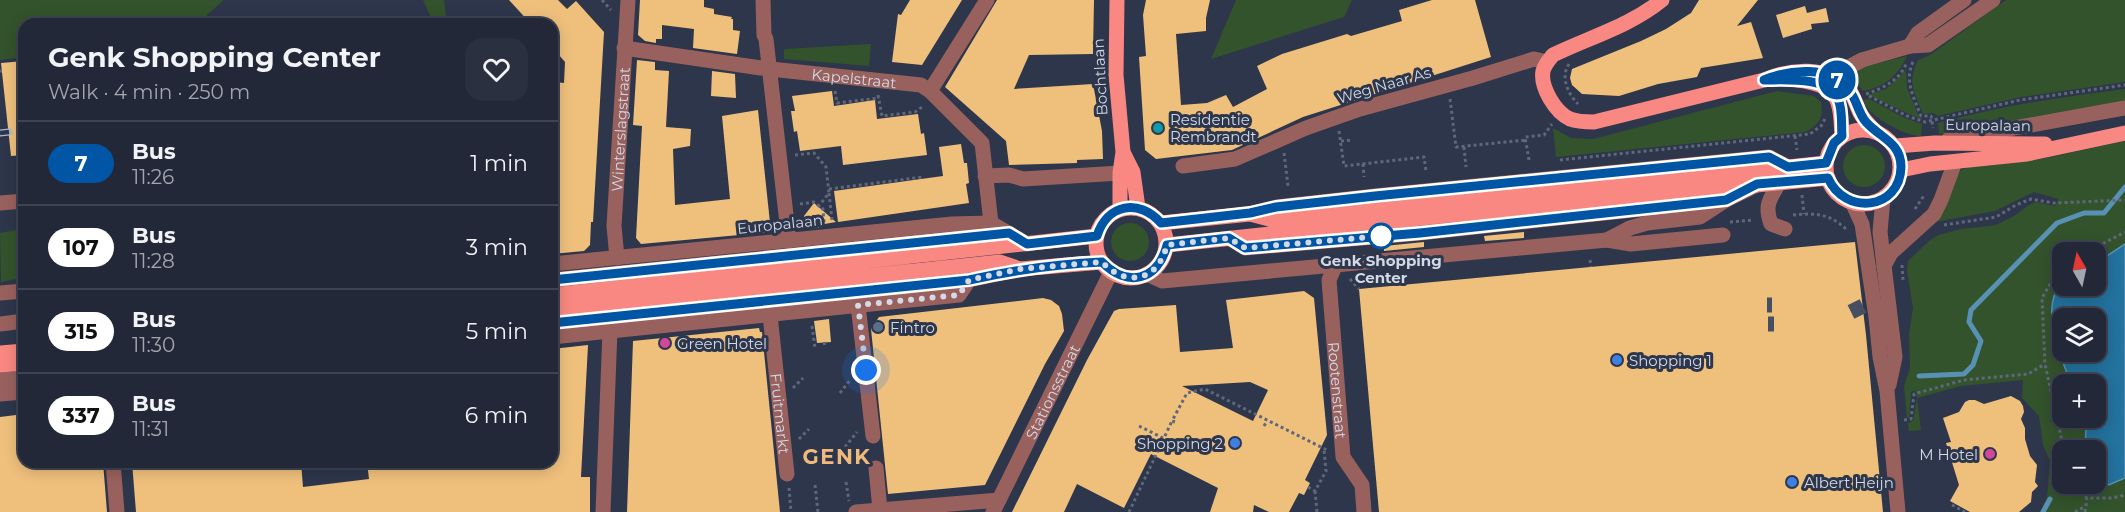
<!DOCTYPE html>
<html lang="en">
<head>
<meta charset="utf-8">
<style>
  body { margin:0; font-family:Montserrat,sans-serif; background:#2a3040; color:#f1f3f6; height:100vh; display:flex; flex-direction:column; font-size:22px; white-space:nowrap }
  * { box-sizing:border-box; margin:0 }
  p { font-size:20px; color:#a2a6ae }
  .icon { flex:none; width:33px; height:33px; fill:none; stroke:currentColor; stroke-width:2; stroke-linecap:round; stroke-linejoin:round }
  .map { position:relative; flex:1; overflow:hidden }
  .side { position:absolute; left:18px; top:18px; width:540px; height:450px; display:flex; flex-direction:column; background:#222838; border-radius:18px; box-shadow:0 3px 15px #0003,0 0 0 2px #3f4453 }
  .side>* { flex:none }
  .badge { padding:0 12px; border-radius:20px; font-size:21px; line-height:39px }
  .needle { width:39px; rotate:351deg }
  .buttons { position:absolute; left:2052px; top:242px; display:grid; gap:12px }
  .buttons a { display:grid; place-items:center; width:54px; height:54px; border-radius:12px; background:#222838; box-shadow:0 3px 15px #0003,0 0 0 2px #3f4453; font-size:30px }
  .you { position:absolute; width:30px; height:30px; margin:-15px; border:4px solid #fff; border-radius:50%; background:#1a73e8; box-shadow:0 0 0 9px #1a73e833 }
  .map>.badge { position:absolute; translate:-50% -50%; box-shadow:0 0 0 3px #fff }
  .round { display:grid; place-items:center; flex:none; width:63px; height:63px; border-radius:18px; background:#2a3040 }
  .head { display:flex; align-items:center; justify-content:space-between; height:102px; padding:0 30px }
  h1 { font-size:28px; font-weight:700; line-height:45px }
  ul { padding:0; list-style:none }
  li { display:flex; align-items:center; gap:18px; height:84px; padding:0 30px; border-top:2px solid #3f4453 }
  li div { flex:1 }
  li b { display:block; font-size:22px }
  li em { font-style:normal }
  li .badge { min-width:66px; font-weight:700; text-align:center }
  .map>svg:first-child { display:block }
  .green { fill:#33532c; fill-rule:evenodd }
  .water { fill:#23729f; stroke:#5891b4; stroke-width:1.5; fill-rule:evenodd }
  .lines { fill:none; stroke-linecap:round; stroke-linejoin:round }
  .stream { stroke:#5891b4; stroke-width:5 }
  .building { fill:#efc07c; fill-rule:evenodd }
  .minor-tunnel { stroke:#464e62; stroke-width:15; stroke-dasharray:15 8; stroke-linecap:butt }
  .path { stroke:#5f677a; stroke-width:3; stroke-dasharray:3 3; stroke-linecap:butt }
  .minor { stroke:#99615d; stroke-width:15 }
  .major { stroke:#f88881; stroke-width:15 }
  .rail-casing { stroke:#b2b9c7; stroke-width:7 }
  .rail { stroke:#2d364b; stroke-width:4.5; stroke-dasharray:14; stroke-linecap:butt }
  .line-casing { stroke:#fff; stroke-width:14 }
  .line { stroke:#0056a4; stroke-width:9 }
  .walk { stroke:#d3d9e6; stroke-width:6; stroke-dasharray:0 10.8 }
  .culture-dot { fill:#0f9aa8; stroke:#2d364b; stroke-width:2 }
  .stop-dot { fill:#fff; stroke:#0056a4; stroke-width:3 }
  .service-dot { fill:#5c6f8a; stroke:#2d364b; stroke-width:2 }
  .hotel-dot { fill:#d1479c; stroke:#2d364b; stroke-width:2 }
  .shop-dot { fill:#3f7fe0; stroke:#2d364b; stroke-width:2 }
  .labels { text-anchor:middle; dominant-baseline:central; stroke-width:6; stroke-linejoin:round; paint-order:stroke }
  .street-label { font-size:15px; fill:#d3d9e6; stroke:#2d364b }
  .poi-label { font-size:15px; fill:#d3d9e6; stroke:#2d364b; text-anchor:start }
  .stop-label { font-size:15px; font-weight:bold; fill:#d3d9e6; stroke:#2d364b }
  .district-label { font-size:21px; font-weight:bold; letter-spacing:1.5px; fill:#efba7c; stroke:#2d364b }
</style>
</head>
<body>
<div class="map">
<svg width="2125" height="512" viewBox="0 0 2125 512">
  <rect width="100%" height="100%" fill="#2d364b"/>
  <path class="green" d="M0 0H224L207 15 205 24H24V57L0 60Z
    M423 0H444L447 24H434Z
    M1236 0H1352L1344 17 1211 59Z
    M2006 0H2125V82L2021 97 1938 116 1933 113 1923 114C1914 92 1907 83 1918 60L1930 55Z
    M871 44 869 66 784 59V49Z
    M1907 56C1898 76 1885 87 1863 91L1852 76 1856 69Z
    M1906 70 1907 88 1920 119 1868 95 1886 89Z
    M2125 89V104L1967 132 1939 134 1938 123C2000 106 2061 97 2125 89Z
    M1777 91 1814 96 1821 102C1824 117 1819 125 1805 132L1556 157 1553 128 1571 138 1593 139Z
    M1869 99 1905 118 1922 124 1921 136C1907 137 1865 115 1863 100Z
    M2125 141V512H2040L2047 497 2050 461 2043 445 2039 416 2022 398 2023 380 1961 386 1917 398 1921 430 1909 431 1908 423 1913 421 1917 398 1915 390 1911 392 1909 418H1907L1904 386 1910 368 1909 334 1913 308 1907 271 1908 261 1930 240 1939 235 1961 229 1996 225 2014 216 2029 205 2036 202 2055 206 2058 199 2034 192 1995 211 1935 222 1956 175 1961 170 1969 167 2036 160ZM2062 252H2096V285H2062ZM2062 318H2096V351H2062ZM2062 384H2096V417H2062ZM2062 450H2096V483H2062Z
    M1843 166a21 21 0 1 1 42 0a21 21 0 1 1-42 0Z
    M1111 242a19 19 0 1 1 38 0a19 19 0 1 1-38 0Z
    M15 230 24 235V273L17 279 1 282 0 233Z"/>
  <path class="water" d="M2125 244V478L2109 485 2096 474V450H2085L2086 428 2082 417H2096V384H2071C2062 359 2038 306 2062 284L2096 285V263ZM2062 318H2096V351H2062Z"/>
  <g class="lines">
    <path class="stream" d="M1919 376 1964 374 1973 365 1981 341 1969 322 1971 310 2057 223 2084 213H2104L2125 187
      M2043 512 2050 499"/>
  </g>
  <path class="building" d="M509 0H558L567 9 576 1 604 32 593 222H591L590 245 584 251 552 254V221H556L560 158H552L554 82 564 83 565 62 552 47V24H531Z
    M640 0H704V7L714 9V14L732 17 731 19H733V30L740 31 737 54 693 48 694 29 662 25V39H656V43L645 41 638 35Z
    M910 0H962L922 65 892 62 898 14 901 15Z
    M997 0H1094L1093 54 1029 55 1014 89 1093 84 1102 131 1103 159 1077 160V163L1009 165 1006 141 945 87Z
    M1146 0H1210L1206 18V31L1176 34 1181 105 1207 103 1226 95 1233 107 1267 89 1257 66 1282 54 1347 34 1351 36 1402 21 1399 10 1432 0H1475L1491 57 1303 117 1232 150 1156 159 1145 150 1139 57 1146 56 1143 15Z
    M1699 0H1758L1737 26 1751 22 1763 58 1701 68 1697 77 1658 84 1619 96 1582 94 1572 85 1570 78 1572 69 1641 41 1666 29 1691 13Z
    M1805 6 1807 13 1826 8 1829 22 1811 24 1812 29 1783 38 1776 15Z
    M637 60 655 62V70L669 71 666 127 691 129 690 146 673 149 675 205 730 199 722 116 758 110 771 232 641 244 636 238 642 126 633 125Z
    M24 61V155L11 156 1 63Z
    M712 71 735 74 736 98 711 96Z
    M832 91 834 106 875 100 877 119 918 114 921 134 924 133 927 155 843 165 841 146 800 151 797 131 794 132 791 111H795L792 96Z
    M961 144 964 163H967L969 183 966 184 969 203 838 222 834 191 943 176 939 147Z
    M814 203 836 222 819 225V228L806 229 804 216Z
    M1524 232V238L1485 241 1484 236Z
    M1424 242V247L1384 251V246Z
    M1855 242 1866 335 1883 512H1379L1359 289Z
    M1304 291 1314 298 1327 435 1305 480 1310 483 1304 495 1299 493 1289 512H1269L1254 505 1253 512H1210L1218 488 1151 454 1124 508 1077 484 1064 512H1012L1087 360 1114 311 1119 309 1176 305 1180 352 1233 348 1226 300ZM1250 382 1268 390 1253 421 1182 386Z
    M1043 298 1051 300 1059 306 1062 314 1064 331 1045 364 985 485 888 494 871 329 879 317Z
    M829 319 831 342 817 343 814 321Z
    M759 328 760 332H762L780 512H627L633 341Z
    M588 345 581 477H590V512H136L132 462H301L303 487 369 479 367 462H552V349Z
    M2011 396 2020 401 2023 406 2024 412 2021 419 2025 428V439L2030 456 2037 465 2035 482 2038 486 2032 492 2031 502 2019 512H1970L1950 501 1959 485 1946 443 1951 442 1943 418 1959 412 1965 402 1969 400H1975L1984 404Z
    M24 414V462H103L107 512H0V417Z"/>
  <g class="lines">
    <path class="minor-tunnel" d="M1767 305H1772
      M1851 312 1863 306
      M1768 324H1774"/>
    <path class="path" d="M602 0 611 10
      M1913 62C1904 81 1914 98 1921 116H1931L1933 128
      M1569 64C1560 77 1568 94 1578 104
      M0 71H2
      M835 91 837 103 879 98
      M1866 94C1884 88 1900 80 1907 62
      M878 95 882 116 915 112 922 107
      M1869 96 1907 116 1925 122 2020 100 2125 85
      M1450 99 1456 147 1526 140
      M1339 131 1344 166 1424 157 1426 171
      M1795 136 1797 150
      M1341 141 1352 140
      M1464 147 1466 167
      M1284 153 1288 186
      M795 155 814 153 826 167 829 193
      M1529 160 1525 137 1544 135 1552 124
      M1560 160 1810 134 1821 126 1825 119
      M1363 164 1364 177
      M829 189 923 177
      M1802 195 1804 214
      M800 204 814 202 823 209 824 222
      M818 207 829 193 832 220
      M1915 209 1925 194
      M1793 215C1816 213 1829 213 1847 230
      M1730 222 1753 220
      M1944 225 1996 217 2016 205 2031 199 2054 203 2125 200
      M2087 252 2125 232
      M1590 260 1591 267
      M1902 265 1903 280
      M2062 270 2052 281 2042 298 2045 364 2064 450
      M1350 279 1359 289
      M812 326 815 348
      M824 342 825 347
      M793 388 803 378
      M840 393 850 380
      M1904 420 1911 419 1914 394 1964 380 2028 374 2045 364
      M1175 422 1172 421 1187 393 1205 389 1327 450
      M1139 426 1163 438
      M1264 426 1267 421
      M799 439 809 429
      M845 447 857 432
      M846 482 849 501
      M2073 483 2087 498H2112L2125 495
      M815 485 818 512
      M1308 487 1315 491 1326 471 1324 450
      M789 488 791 512
      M1315 491 1317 512
      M1952 505 1965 512
      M1129 512 1172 421
      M2075 512 2084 507
      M2085 512 2087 498"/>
    <g class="minor">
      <path d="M763 0 764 35 766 39 789 241"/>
      <path d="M1910 46 1918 33 1964 0"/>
      <path id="s1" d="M624 48 761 68 921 85 930 91 982 143 991 223"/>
      <path d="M1829 88 1843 70 1862 60 1910 46 1928 45 1993 0"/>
      <path d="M930 91 987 0"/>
      <path d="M1948 140 2125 108"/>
      <path d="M1183 166 1235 159 1306 128 1360 109 1473 78 1534 59 1547 62"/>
      <path d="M985 176 1009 175 1023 179 1120 173"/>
      <path d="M1779 183C1770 199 1764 205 1771 224L1785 229"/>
      <path d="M1883 198 1880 232 1895 357 1889 385"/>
      <path d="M1852 202 1862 224 1876 317 1880 357 1887 391 1898 512"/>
      <path d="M0 203 24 201"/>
      <path d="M1250 214 1277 207 1375 196 1769 157 1788 167"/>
      <path d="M1229 238 1245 248 1420 233 1726 200"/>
      <path d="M1607 240 1630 228 1647 223 1700 217 1726 200 1755 186"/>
      <path id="s2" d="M617 258 614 226 628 0"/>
      <path d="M552 264 952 224 991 223 1027 244"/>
      <path id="s3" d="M1336 264 1329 280 1343 457 1362 485 1364 512"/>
      <path d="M1884 266 1891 253 1934 214 1941 200 1955 162"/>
      <path d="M1147 274 1162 281 1607 240 1631 244 1723 235"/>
      <path d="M552 280 1009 233"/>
      <path d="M0 293 24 291"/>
      <path d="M858 305 873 436"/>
      <path id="s4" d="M770 315 787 474"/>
      <path d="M552 323 969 280 1020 269"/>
      <path d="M0 324 24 321"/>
      <path d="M552 337 959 295 969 280"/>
      <path d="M0 380 24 378"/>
      <path d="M0 394 24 392"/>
      <path d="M113 462 117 512"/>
      <path d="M876 468 880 510"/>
      <path d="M603 512 610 330"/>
      <path d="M856 512 999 500"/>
      <path id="s5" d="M993 512 1111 272"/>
    </g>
    <path class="major" d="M1117 0 1116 75 1123 152 1120 173V209
      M1662 0C1630 26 1590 37 1553 55 1549 60 1545 64 1543 71 1540 87 1555 112 1570 119 1578 122 1585 122 1594 122L1764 80C1790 69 1826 65 1848 88 1854 95 1856 105 1860 113 1864 120 1869 125 1875 131
      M1797 80C1839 85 1840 98 1842 136
      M1826 167a37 37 0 1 1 74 0a37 37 0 1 1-74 0Z
      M1895 146 1935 143 2045 144
      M1123 152 1133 172 1138 208
      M1901 170 1930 164 2027 154 2125 133
      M1096 243a35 35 0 1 1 70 0a35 35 0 1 1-70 0Z
      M1161 223 1250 214 1277 221 1826 163
      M1167 245 1450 215 1828 178
      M552 295 1097 236
      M552 309 1000 262 1020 269 1102 262
      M0 353 24 351
      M0 365 24 363"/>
    <defs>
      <path id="rail" d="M0 133 9 132"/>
    </defs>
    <use href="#rail" class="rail-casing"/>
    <use href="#rail" class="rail"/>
  </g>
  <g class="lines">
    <defs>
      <path id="line" d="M552 280 1009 233 1027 244 1097 236C1107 204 1139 198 1161 223L1250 213 1276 207 1375 196 1769 157 1788 167 1826 163 1834 143 1842 136C1841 125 1843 110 1838 99 1828 76 1785 80 1764 80 1790 69 1830 65 1849 90 1857 100 1858 113 1866 122 1880 138 1901 142 1901 167 1900 210 1845 216 1828 178L1757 184 1726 200 1420 233 1245 248 1229 238 1167 245C1158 281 1127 288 1102 262 1056 264 1014 270 969 280L552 323"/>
    </defs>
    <use href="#line" class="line-casing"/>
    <use href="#line" class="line"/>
    <path class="walk" d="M866 370 858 305 959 295 969 280 1020 269 1102 262C1127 288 1158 281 1167 245L1229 238 1245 248 1383 236H1381"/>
  </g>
  <circle class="culture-dot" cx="1158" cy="128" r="6"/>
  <circle class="stop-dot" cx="1381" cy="236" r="12"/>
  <circle class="service-dot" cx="878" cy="327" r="6"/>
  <g class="hotel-dot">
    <circle cx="665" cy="343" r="6"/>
    <circle cx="1990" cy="454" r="6"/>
  </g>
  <g class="shop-dot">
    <circle cx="1617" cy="360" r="6"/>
    <circle cx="1235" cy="443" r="6"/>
    <circle cx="1792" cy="482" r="6"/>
  </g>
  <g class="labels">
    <g class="street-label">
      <text transform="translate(1100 77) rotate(-93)">Bochtlaan</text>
      <text stroke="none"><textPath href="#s1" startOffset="232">Kapelstraat</textPath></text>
      <text transform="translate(1384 85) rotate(-16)">Weg Naar As</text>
      <text transform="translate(1988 125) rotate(1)">Europalaan</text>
      <text stroke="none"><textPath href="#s2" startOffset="129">Winterslagstraat</textPath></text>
      <text transform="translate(780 224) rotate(-6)">Europalaan</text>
      <text stroke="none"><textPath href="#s3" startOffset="128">Rootenstraat</textPath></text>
      <text stroke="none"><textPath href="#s5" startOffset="134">Stationsstraat</textPath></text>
      <text stroke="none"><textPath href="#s4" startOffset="99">Fruitmarkt</textPath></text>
    </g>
    <g class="poi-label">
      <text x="1170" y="119">Residentie<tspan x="1170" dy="17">Rembrandt</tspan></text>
      <text x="890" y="327">Fintro</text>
      <text x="677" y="343">Green Hotel</text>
      <text x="1629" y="360">Shopping 1</text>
      <text x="1223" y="443" text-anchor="end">Shopping 2</text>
      <text x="1978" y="454" text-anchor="end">M Hotel</text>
      <text x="1804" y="482">Albert Heijn</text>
    </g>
    <g class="stop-label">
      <text x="1381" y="260">Genk Shopping<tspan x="1381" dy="17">Center</tspan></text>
    </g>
    <g class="district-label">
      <text x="837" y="456">GENK</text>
    </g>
  </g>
</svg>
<div class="buttons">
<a><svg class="needle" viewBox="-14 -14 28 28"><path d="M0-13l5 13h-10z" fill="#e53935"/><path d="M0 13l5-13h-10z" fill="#a2a6ae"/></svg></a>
<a><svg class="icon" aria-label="layers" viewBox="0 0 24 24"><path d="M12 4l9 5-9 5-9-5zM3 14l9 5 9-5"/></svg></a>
<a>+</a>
<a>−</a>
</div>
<div class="you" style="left:866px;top:370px"></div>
<b class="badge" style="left:1837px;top:80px;background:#0056a4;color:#fff">7</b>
<section class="side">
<div class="head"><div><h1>Genk Shopping Center</h1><p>Walk · 4 min · 250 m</p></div><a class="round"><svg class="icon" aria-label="heart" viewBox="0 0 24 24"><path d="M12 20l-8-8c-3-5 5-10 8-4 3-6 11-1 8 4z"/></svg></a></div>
<ul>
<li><span class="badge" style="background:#0056a4;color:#fff">7</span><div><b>Bus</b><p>11:26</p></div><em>1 min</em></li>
<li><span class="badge" style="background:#fff;color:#111">107</span><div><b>Bus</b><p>11:28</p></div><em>3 min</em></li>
<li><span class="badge" style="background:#fff;color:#111">315</span><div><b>Bus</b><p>11:30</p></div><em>5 min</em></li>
<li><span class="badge" style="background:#fff;color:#111">337</span><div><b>Bus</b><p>11:31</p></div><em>6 min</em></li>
</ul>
</section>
</div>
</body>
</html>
